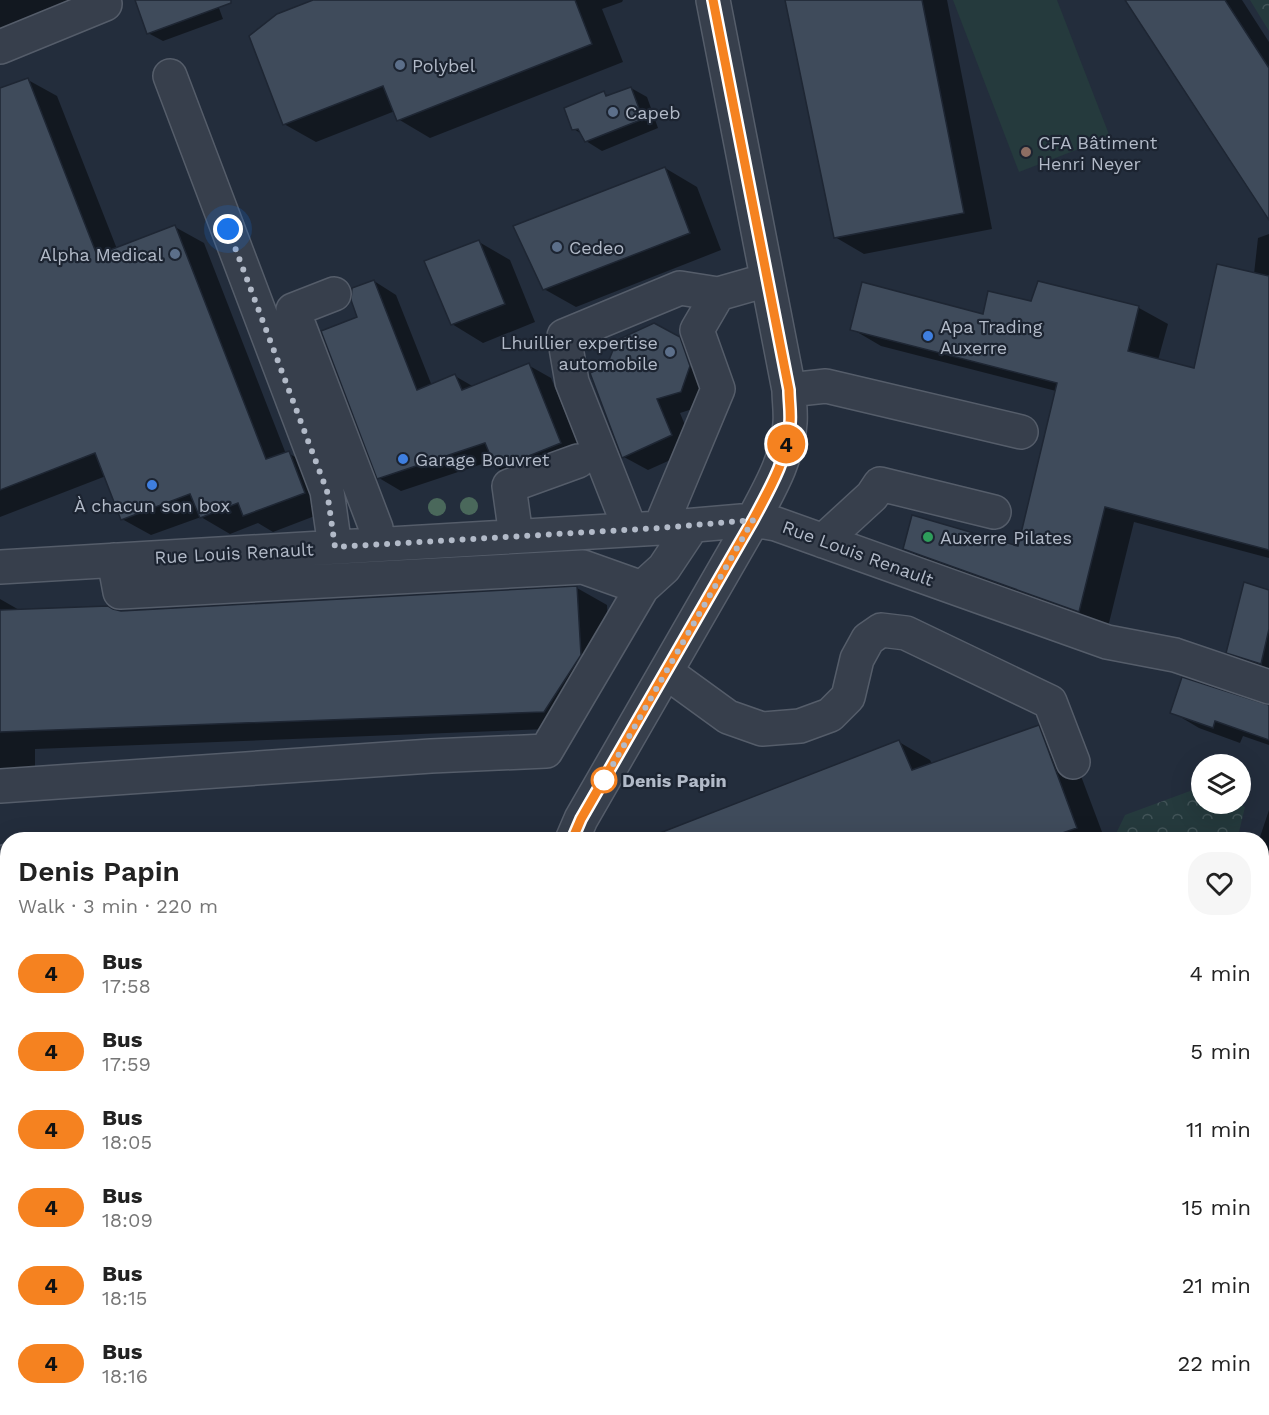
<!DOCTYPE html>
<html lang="en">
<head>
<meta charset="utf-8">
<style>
  body { margin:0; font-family:"Work Sans",sans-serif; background:#f6f6f6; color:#222; height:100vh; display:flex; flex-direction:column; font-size:22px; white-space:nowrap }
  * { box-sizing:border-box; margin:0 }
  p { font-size:20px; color:#767676 }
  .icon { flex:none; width:33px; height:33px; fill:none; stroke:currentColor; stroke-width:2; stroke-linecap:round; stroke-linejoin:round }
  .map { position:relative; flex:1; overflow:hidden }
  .drawer { position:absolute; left:0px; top:832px; width:1269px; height:584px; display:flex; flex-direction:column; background:#fff; border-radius:24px 24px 0 0; box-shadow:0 6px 24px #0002 }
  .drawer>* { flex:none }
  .badge { padding:0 12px; border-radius:20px; font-size:21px; line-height:39px }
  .tools { position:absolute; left:1191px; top:754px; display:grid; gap:12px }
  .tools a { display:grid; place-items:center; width:60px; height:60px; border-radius:50%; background:#fff; box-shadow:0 6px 24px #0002; font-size:30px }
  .you { position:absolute; width:30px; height:30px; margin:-15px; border:4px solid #fff; border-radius:50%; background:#1a73e8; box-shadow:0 0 0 9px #1a73e833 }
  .map>.badge { position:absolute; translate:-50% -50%; box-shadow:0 0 0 3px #fff }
  .round { display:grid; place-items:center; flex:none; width:63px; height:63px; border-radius:24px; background:#f6f6f6 }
  .overview { display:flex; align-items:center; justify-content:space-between; height:102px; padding:0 18px }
  h1 { font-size:28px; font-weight:600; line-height:45px }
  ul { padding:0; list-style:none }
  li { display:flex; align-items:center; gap:18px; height:78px; padding:0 18px }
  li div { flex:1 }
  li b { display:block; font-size:22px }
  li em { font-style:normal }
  li .badge { min-width:66px; font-weight:700; text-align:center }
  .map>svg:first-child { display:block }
  .forest { fill:url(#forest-crowns) }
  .garden { fill:#253a3d }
  .shadow { fill:#0007 }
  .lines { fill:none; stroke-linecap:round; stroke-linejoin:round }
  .river { stroke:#384a66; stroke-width:57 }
  .building { fill:#3f4b5b; stroke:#1e2633; stroke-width:1.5 }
  .minor-casing { stroke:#555d6a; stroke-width:36 }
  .major-casing { stroke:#404855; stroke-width:36 }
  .minor { stroke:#373f4c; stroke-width:33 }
  .major { stroke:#545e6c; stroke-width:33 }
  .tree { fill:#4a685b }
  .line-casing { stroke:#fff; stroke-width:14 }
  .line { stroke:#f58220; stroke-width:9 }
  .walk { stroke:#b2bac8; stroke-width:6; stroke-dasharray:0 10.8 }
  .service-dot { fill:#5c6f8a; stroke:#1c2431; stroke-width:2 }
  .education-dot { fill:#8d6e63; stroke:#1c2431; stroke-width:2 }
  .shop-dot { fill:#3f7fe0; stroke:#1c2431; stroke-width:2 }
  .leisure-dot { fill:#2e9e5b; stroke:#1c2431; stroke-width:2 }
  .stop-dot { fill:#fff; stroke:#f58220; stroke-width:3 }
  .labels { text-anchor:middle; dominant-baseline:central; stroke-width:4.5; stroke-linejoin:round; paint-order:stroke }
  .poi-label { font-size:18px; fill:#b2bac8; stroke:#1c2431; text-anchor:start }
  .street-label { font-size:18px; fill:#b2bac8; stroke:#1c2431 }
  .stop-label { font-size:18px; font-weight:bold; fill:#b2bac8; stroke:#1c2431; text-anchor:start }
</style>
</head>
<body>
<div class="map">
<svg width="1269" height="1415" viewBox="0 0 1269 1415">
  <defs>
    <pattern id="forest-crowns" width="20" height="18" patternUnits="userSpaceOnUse" patternTransform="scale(1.5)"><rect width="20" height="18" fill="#253a3d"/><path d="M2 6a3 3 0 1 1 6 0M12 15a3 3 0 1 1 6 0" fill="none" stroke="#425458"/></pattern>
  </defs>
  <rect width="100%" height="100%" fill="#232d3c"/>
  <path class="forest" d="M1250 0H1269V31Z
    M1201 787 1202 804H1238L1245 807 1237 840H1113L1125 815Z
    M1262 1138 1269 1145V1380L1262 1375Z"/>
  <path class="garden" d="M953 0H1057L1110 137 1019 172Z"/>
  <path class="shadow" d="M0 0H74L0 49Z
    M136 0H216L223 19 163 41 148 33Z
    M317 0H623L622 2 602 9 623 62 430 138 398 119 395 111 316 142 284 124Z
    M787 0H947L992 229 864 254 835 237Z
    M1127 0H1242L1269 42V218Z
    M28 80 57 96 117 249 175 227 204 243 286 454 288 453 317 469 333 509 273 532 258 523 230 534 201 517 151 535 122 519 106 476 0 517V90Z
    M631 88 647 97 658 128 602 151 586 141 583 135 574 129 603 93 609 96Z
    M665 168 697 187 721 250 576 307 544 289Z
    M1269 234V558L1134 522 1108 627 933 565 904 548H1020L1056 391 881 346 852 329 984 315 1032 303 1039 283 1139 308 1168 324 1158 360 1195 370 1254 274 1258 238Z
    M479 242 510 260 535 322 483 343 452 324Z
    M374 281 396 295 432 386 455 376 474 387 528 365 551 378 583 456 520 481 497 468 494 460 401 491 379 478 359 317Z
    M654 325 703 353 705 405 680 413 695 449 648 470 624 457 608 366Z
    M577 588 607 605 611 673 575 728 35 749V771L0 772V599L21 611 121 612Z
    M1269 592V672L1255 668 1228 652Z
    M1269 707V745L1243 736 1240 743 1199 728 1172 712Z
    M1038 726 1069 744 1105 840H647L899 742 930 760 932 764Z
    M1269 810V977L1262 975V840H1259Z
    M1269 987V1050L1262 1046V1010Z
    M0 1291 8 1310V1384L0 1387Z
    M249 1408H395L394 1415H252Z
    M770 1408H812L821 1415H751Z"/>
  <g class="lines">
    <path class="river" d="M1262 1211 1269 1222"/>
  </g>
  <path class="building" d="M135 0H231V3L147 34Z
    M313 0H575L592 44 397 121 383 86 283 125 249 36 277 14Z
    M785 0H922L964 213 834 238Z
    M1125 0H1225L1269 68V220Z
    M28 78 97 255 175 225 266 459 289 451 305 493 243 516 238 503 200 518 190 494 121 520 95 453 0 490V88Z
    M631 87 643 119 585 142 578 129 572 130 564 108 604 91 606 96Z
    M665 167 690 233 543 290 513 226Z
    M479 240 505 304 451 325 424 261Z
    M1217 264 1269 276V550L1105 507 1079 612 903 549 912 515 1018 546 1057 383 850 330 862 282 983 314 988 291 1031 301 1038 281 1139 306 1128 351 1194 368Z
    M374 280 417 390 455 374 462 390 529 363 561 443 496 469 485 443 377 479 321 331 357 317 351 300 352 288Z
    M654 323 680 337 690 366 681 392 657 399 672 435 622 458 590 373 607 365 617 340Z
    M1244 582 1269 590V629L1261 664 1226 653Z
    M577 586 581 655 544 712 0 732V610L108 606 113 609 121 611Z
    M1182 677 1269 705V740L1215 721 1213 728 1170 713Z
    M1039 725 1077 828 1042 840H648L647 838 899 740 912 770Z"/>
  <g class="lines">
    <defs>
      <path id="minor" d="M0 47 105 4 103 0
        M170 76 327 491 335 547
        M334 294 293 310 376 528 377 544
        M789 390 826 386 1021 432
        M660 528 718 389 697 330 718 294 767 280
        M630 529 572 382 564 336 680 288 718 294
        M516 536 509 486 578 461
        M823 541 872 496 880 484 994 512
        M114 560 120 592 583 567 642 588
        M0 567 660 528 753 520 776 524 1107 642 1175 655 1269 687
        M666 672 728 717 762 729 800 726 830 715 848 697 857 659 868 639 881 630 906 633 1050 702 1073 762
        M0 786 431 756 546 751 642 588 664 568 692 526
        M572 840 581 819 753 520C769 490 788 458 790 423 791 412 789 401 789 390L713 0
        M0 863 8 861
        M0 1238 8 1256
        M116 1415 132 1408
        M434 1415V1408"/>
      <path id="major" d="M0 1049 8 1069
        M146 1408 149 1415"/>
    </defs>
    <use href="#minor" class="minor-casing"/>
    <use href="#major" class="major-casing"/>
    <use href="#minor" class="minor"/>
    <use href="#major" class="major"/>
  </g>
  <g class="tree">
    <circle cx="469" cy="506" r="9"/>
    <circle cx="437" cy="507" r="9"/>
  </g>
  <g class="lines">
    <defs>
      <path id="line" d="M572 840 581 819 753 520C769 490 788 458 790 423 791 412 789 401 789 390L713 0"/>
    </defs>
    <use href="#line" class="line-casing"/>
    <use href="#line" class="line"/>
    <path class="walk" d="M228 229 327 491 335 547 660 528 753 520 603 782 604 780"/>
  </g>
  <g class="service-dot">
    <circle cx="400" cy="65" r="6"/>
    <circle cx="613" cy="112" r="6"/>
    <circle cx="557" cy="247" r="6"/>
    <circle cx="175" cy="254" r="6"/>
    <circle cx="670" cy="352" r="6"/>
  </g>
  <circle class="education-dot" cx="1026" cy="152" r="6"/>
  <g class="shop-dot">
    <circle cx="928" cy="336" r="6"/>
    <circle cx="403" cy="459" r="6"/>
    <circle cx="152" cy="485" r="6"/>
  </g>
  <circle class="leisure-dot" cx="928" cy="537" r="6"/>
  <circle class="stop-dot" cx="604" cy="780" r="12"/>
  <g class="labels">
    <g class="poi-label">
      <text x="412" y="65">Polybel</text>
      <text x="625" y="112">Capeb</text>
      <text x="1038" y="142">CFA Bâtiment<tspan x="1038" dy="21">Henri Neyer</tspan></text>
      <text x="569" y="247">Cedeo</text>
      <text x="163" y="254" text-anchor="end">Alpha Medical</text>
      <text x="940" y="326">Apa Trading<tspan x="940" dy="21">Auxerre</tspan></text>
      <text x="658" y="342" text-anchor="end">Lhuillier expertise<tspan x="658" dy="21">automobile</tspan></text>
      <text x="415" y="459">Garage Bouvret</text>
      <text x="152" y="505" text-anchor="middle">À chacun son box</text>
      <text x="940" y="537">Auxerre Pilates</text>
    </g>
    <g class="street-label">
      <text transform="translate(234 553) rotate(-3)">Rue Louis Renault</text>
      <text transform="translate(858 553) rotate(20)">Rue Louis Renault</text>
    </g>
    <g class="stop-label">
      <text x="622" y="780">Denis Papin</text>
    </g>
  </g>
</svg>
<div class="tools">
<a><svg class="icon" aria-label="layers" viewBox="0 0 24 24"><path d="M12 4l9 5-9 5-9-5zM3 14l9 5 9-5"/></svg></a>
</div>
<div class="you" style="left:228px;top:229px"></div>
<b class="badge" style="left:786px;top:444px;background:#f58220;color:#111">4</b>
<section class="drawer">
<div class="overview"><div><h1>Denis Papin</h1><p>Walk · 3 min · 220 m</p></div><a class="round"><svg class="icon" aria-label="heart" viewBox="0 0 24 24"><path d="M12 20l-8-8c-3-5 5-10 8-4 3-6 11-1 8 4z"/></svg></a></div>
<ul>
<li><span class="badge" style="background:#f58220;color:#111">4</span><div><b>Bus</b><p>17:58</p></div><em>4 min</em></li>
<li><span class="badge" style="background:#f58220;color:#111">4</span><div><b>Bus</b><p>17:59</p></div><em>5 min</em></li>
<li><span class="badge" style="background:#f58220;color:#111">4</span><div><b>Bus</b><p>18:05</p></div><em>11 min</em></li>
<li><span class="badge" style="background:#f58220;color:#111">4</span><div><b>Bus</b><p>18:09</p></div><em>15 min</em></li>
<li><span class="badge" style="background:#f58220;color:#111">4</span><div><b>Bus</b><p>18:15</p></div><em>21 min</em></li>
<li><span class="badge" style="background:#f58220;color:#111">4</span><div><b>Bus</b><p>18:16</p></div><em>22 min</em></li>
</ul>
</section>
</div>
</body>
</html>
